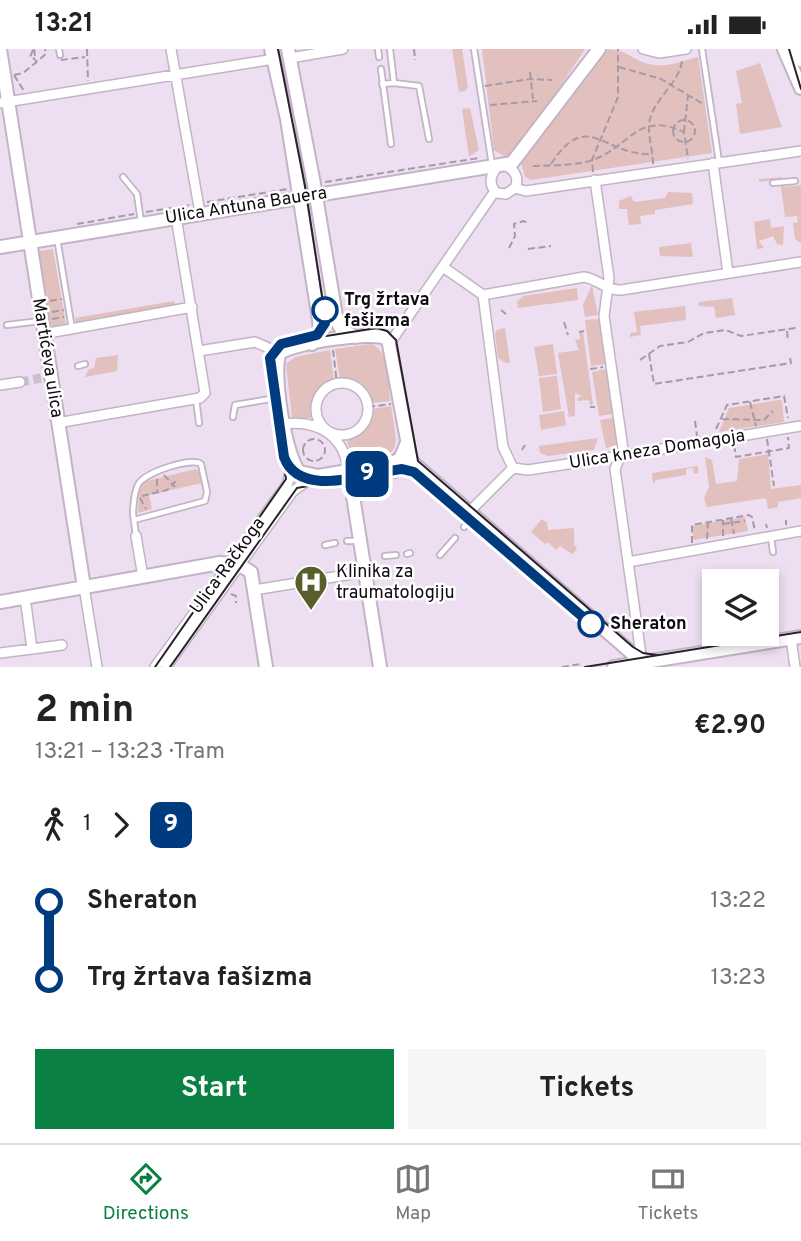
<!DOCTYPE html>
<html lang="en">
<head>
<meta charset="utf-8">
<style>
  body { margin:0; font-family:Overpass,sans-serif; background:#f6f6f6; color:#222; height:100vh; display:flex; flex-direction:column; font-size:26px; white-space:nowrap }
  * { box-sizing:border-box; margin:0 }
  p { font-size:23px; color:#767676 }
  .icon { flex:none; width:38px; height:38px; fill:none; stroke:currentColor; stroke-width:2; stroke-linecap:round; stroke-linejoin:round }
  .map { position:relative; height:618px; overflow:hidden }
  .side { display:flex; flex-direction:column; background:#fff; flex:1 }
  .side>* { flex:none }
  .badge { padding:0 14px; border-radius:10px; font-size:24px; line-height:46px }
  .tools { position:absolute; left:702px; top:520px; display:grid; gap:14px }
  .tools a { display:grid; place-items:center; width:77px; height:77px; border-radius:0px; background:#fff; box-shadow:0 4px 10px #0003; font-size:35px }
  .map>.badge { position:absolute; translate:-50% -50%; box-shadow:0 0 0 4px #fff }
  .legs { display:flex; align-items:center; gap:10px; height:77px; padding:0 35px; font-size:23px }
  .legs p { margin-inline-start:auto }
  .overview { display:flex; align-items:center; justify-content:space-between; height:119px; padding:0 35px }
  h1 { font-size:38px; font-weight:700; line-height:52px }
  .cta { display:flex; gap:14px; margin-top:auto; padding:14px 35px }
  .cta a { flex:1; height:80px; border-radius:0px; background:#0b8043; color:#fff; font-size:28px; font-weight:700; line-height:80px; text-align:center }
  .cta a+a { background:#f6f6f6; color:#222 }
  ul { padding:0 35px; list-style:none }
  li { display:flex; align-items:center; gap:24px; height:77px; font-size:26px }
  li i { display:grid; place-items:center; width:10px; height:100%; margin:0 9px; background:currentColor }
  li i::after { content:''; width:18px; height:18px; margin:-9px; border:5px solid; border-radius:50%; background:#fff }
  li p { margin-inline-start:auto }
  li:first-child i { background:linear-gradient(#0000 50%,currentColor 0) }
  li:last-child i { background:linear-gradient(currentColor 50%,#0000 0) }
  .status { display:flex; justify-content:space-between; align-items:center; height:49px; padding:0 35px; background:#fff; direction:ltr }
  .status svg { height:19px; fill:currentColor }
  .menu { display:flex; justify-content:space-around; align-items:center; height:98px; border-top:2px solid #e0e0e0; background:#fff; font-size:19px; color:#767676 }
  .menu a { display:grid; justify-items:center; gap:4px }
  .menu .selected { color:#0b8043 }
  .map>svg:first-child { display:block }
  .green { fill:#e1c0be }
  .lines { fill:none; stroke-linecap:round; stroke-linejoin:round }
  .street-tunnel { stroke:#ccbecf; stroke-width:9; stroke-dasharray:9 4.5; stroke-linecap:butt }
  .lane-casing { stroke:#c2b4c5; stroke-width:8 }
  .street-casing { stroke:#c2b4c5; stroke-width:12 }
  .secondary-casing { stroke:#c2b4c5; stroke-width:16 }
  .path { stroke:#a69aa9; stroke-width:2; stroke-dasharray:7 3.5; stroke-linecap:butt }
  .lane { stroke:#fff; stroke-width:4.5 }
  .street { stroke:#fff; stroke-width:9 }
  .secondary { stroke:#fff; stroke-width:12 }
  .tram { stroke:#28222a; stroke-width:2 }
  .line-1-casing { stroke:#fff; stroke-width:16 }
  .line-1 { stroke:#003b80; stroke-width:10 }
  .stop-1-dot { fill:#fff; stroke:#003b80; stroke-width:3.5 }
  .labels { text-anchor:middle; dominant-baseline:central; stroke-width:5; stroke-linejoin:round; paint-order:stroke }
  .street-label { font-size:18px; fill:#100b11; stroke:#fff }
  .stop-label { font-size:18px; font-weight:bold; fill:#100b11; stroke:#fff; text-anchor:start }
  .poi-label { font-size:18px; fill:#100b11; stroke:#fff; text-anchor:start }
</style>
</head>
<body>
<div class="status"><b>13:21</b><svg viewBox="0 0 49 12"><path d="M0 12V9h3v3zM5 12V6h3v6zM10 12V3h3v9zM15 12V0h3v12zM26 1h20v11H26zM47 4h2v5h-2z"/></svg></div>
<div class="map">
<svg width="801" height="618" viewBox="0 0 801 618">
  <rect width="100%" height="100%" fill="#eddef1"/>
  <path class="green" d="M452 0H462L468 38 465 42 459 43Z
    M482 0H585L517 104 507 109 494 101Z
    M604 0C629 0 634 14 655 16 669 18 685 11 698 8L712 104 531 131 525 128 521 114Z
    M760 14 782 78 740 85 736 55 742 54 736 22Z
    M470 59 479 101 469 108 462 60Z
    M782 128 781 133H784L785 138 801 136V194L795 190 793 174 798 173 797 167 785 168 780 130 759 133V130Z
    M668 143 692 144 693 155 655 161V165L640 167 641 175 629 176 627 160H619V152L631 147 634 153 665 149Z
    M770 170 771 179 784 177 783 196 777 195 773 187 759 192 764 199 757 200 754 173Z
    M691 194 693 208 660 207 659 198Z
    M53 200 66 276 52 278 39 202Z
    M592 236 598 266 585 268 583 256Z
    M577 239 578 251 518 259 517 253 523 247Z
    M732 249 735 266 716 269 714 258 698 257 699 253Z
    M174 252 177 258 76 274 75 269Z
    M685 257 686 271 640 277 641 286 630 288V284L637 283 634 263Z
    M599 270 606 315 591 317 585 271Z
    M505 279 510 314H506L498 309 495 285 497 281Z
    M583 283 593 356H590L589 351 578 352 577 349 582 347 575 344V367L569 368 558 304 579 301 575 291 580 290 579 284Z
    M371 295C390 301 388 334 390 352L372 354 358 336 340 331 335 300Z
    M553 295 557 325 539 327 534 298Z
    M330 301 334 332 316 346 311 369H292L286 315 295 308Z
    M118 306 117 322 85 328 89 320 94 319 96 309Z
    M607 320 613 365 599 367 592 323Z
    M557 327 561 360 543 363 539 329Z
    M779 351 782 352 784 373 719 383 729 359Z
    M391 357C399 406 402 405 353 412L347 392 365 382 373 360Z
    M564 362 566 376 541 381 539 366Z
    M614 369 617 396 606 399 600 371Z
    M598 389 594 401 548 407 540 404 539 397Z
    M768 405 771 440 801 436V449L778 453V458L768 460 766 449 707 458 704 449 709 438 705 408 712 411 716 435 737 432 739 410Z
    M698 417V424L694 425 693 419 686 420V426L656 431 653 435 652 424Z
    M196 420 200 423 202 434 149 446 152 460 138 464 139 442 146 432Z
    M745 468 748 482 693 491V477Z
    M542 470 547 474 548 481 574 479V496L577 500 572 505 560 497 556 501 548 493 545 495 531 483Z"/>
  <g class="lines">
    <path class="street-tunnel" d="M20 333 41 329"/>
    <defs>
      <path id="lane" d="M59 0 60 6
        M378 0 379 8
        M474 0 492 116
        M702 0 719 113
        M381 20 391 95
        M394 34 419 37 429 90
        M382 35 394 34 390 0
        M123 128 137 145 141 173
        M773 134 795 132
        M57 189 72 280
        M7 276 40 272
        M78 317 85 315
        M196 350 199 374
        M233 368 235 356 276 349
        M134 471 205 452 207 443 201 415C191 408 147 423 139 434 134 441 134 453 133 461V465L136 486
        M464 478 473 468
        M771 488 773 503
        M347 492H359
        M325 496 335 494
        M407 505 410 504
        M440 506 455 489
        M385 507 396 506"/>
      <path id="street" d="M171 0 200 164
        M643 0 659 4 686 0
        M290 9 343 0
        M0 54 274 10
        M713 114 728 224
        M499 116C491 124 487 135 497 144L506 145 515 139C520 128 514 120 504 116
        M595 131 609 229 604 267 623 400 615 420 642 613
        M515 139 526 142 801 102
        M443 218 483 246 503 398 513 419
        M483 246 584 228C598 230 607 242 621 241L801 213
        M43 285 192 258
        M390 294 495 142
        M199 302 255 293 280 304
        M316 360a26 26 0 1 1 52 0a26 26 0 1 1-52 0Z
        M0 336 20 333
        M57 374 200 349 205 344 176 168
        M285 375C318 371 345 387 348 422
        M513 419 528 421 601 410 801 377
        M469 463 513 419
        M136 487 143 528
        M628 513 801 482
        M84 538 97 618
        M254 541 364 523
        M791 589 795 618
        M32 600 62 596
        M0 604 32 600 25 548
        M155 618 288 434 291 413
        M166 618 293 442 315 427"/>
      <path id="secondary" d="M0 0 84 538
        M271 0 287 70 319 271 320 284 312 295
        M288 0 314 135 337 273 342 281 356 288
        M784 0 801 39
        M797 0 801 11
        M0 198 512 114 599 0
        M406 396 400 410 390 415 318 427 300 423C286 412 271 320 280 304 293 294 374 281 388 290L411 412 642 613
        M343 423 350 428 380 618
        M0 553 220 514 238 515 251 523 266 618
        M614 618 801 588"/>
    </defs>
    <use href="#lane" class="lane-casing"/>
    <use href="#street" class="street-casing"/>
    <use href="#secondary" class="secondary-casing"/>
    <path class="path" d="M34 0 36 15
      M87 0 88 32
      M414 0 415 11
      M33 1 30 8 35 10
      M61 11 85 8
      M619 18 661 30 703 55
      M530 23 533 50
      M14 26 23 24 46 5 45 0
      M14 26 24 42
      M485 37 530 30 552 31
      M490 56 537 52
      M673 82a11 11 0 1 1 22 0a11 11 0 1 1-22 0Z
      M684 83 688 47
      M551 115C588 58 604 108 653 105
      M653 115C653 102 648 88 649 75 652 50 681 34 682 10
      M533 117C552 116 575 117 593 111 632 96 637 62 684 83L688 110
      M593 123 592 111 618 48V0
      M325 133 479 109
      M207 153 288 140
      M146 163 189 156
      M77 175 134 165
      M509 199 515 187 514 175 524 172 529 175
      M528 200 551 197
      M386 248V244
      M50 252 62 250
      M501 261 506 265
      M52 263 64 261
      M385 266V269
      M52 270 64 268
      M564 273 568 286
      M787 282 788 292
      M579 283 584 282
      M333 301 337 335
      M649 305 654 335 791 314 790 309
      M640 311 660 297 688 293 704 284 726 281 741 287 796 279
      M590 320 603 318
      M750 353 756 377
      M368 358 391 355
      M590 358H595
      M722 370 764 371 773 362
      M695 372 697 387
      M716 380 727 356 784 347 788 369
      M767 390 774 437
      M303 401a11 11 0 1 1 22 0a11 11 0 1 1-22 0Z
      M734 396 736 408 789 399 788 388
      M522 401 525 396
      M164 426 175 438
      M157 430V442
      M361 435 410 426
      M142 447 167 441 175 433 170 432
      M140 449 146 460
      M731 470 734 485
      M786 471V476
      M723 475 745 472
      M766 475 767 479
      M723 487V471
      M707 490 708 474
      M692 494V476L749 466 752 468 755 482
      M231 545 236 547V554
      M610 572 626 564
      M562 618 581 615"/>
    <use href="#lane" class="lane"/>
    <use href="#street" class="street"/>
    <use href="#secondary" class="secondary"/>
    <path class="tram" d="M278 0 305 137 325 267 321 282 310 289
      M789 0 801 40
      M155 618 286 430 269 317 273 302 288 293 377 279 387 282 396 291 418 412 633 598 643 604 657 606
      M170 618 297 439 402 420 414 423 432 437
      M585 618 801 583"/>
  </g>
  <g class="lines">
    <defs>
      <path id="line-1" d="M325 261V274L317 286 281 295 270 309 284 408C300 451 367 424 402 420L414 423 591 575"/>
    </defs>
    <use href="#line-1" class="line-1-casing"/>
    <use href="#line-1" class="line-1"/>
  </g>
  <defs>
    <symbol id="hospital-pin" viewBox="-11 -11 22 30"><path d="M0 17L-7.5 6A9.5 9.5 0 1 1 7.5 6Z" fill="#585f2d" stroke="#fff"/><path d="M-5-5h3v3.5h4V-5h3V5h-3V1.5h-4V5h-3Z" fill="#fff"/></symbol>
  </defs>
  <g fill-rule="evenodd">
    <use href="#hospital-pin" x="292" y="514" width="38" height="52"/>
  </g>
  <g class="stop-1-dot">
    <circle cx="325" cy="261" r="12"/>
    <circle cx="591" cy="575" r="12"/>
  </g>
  <g class="labels">
    <g class="street-label">
      <text transform="translate(246 157) rotate(-9)">Ulica Antuna Bauera</text>
      <text transform="translate(47 309) rotate(81)">Martićeva ulica</text>
      <text transform="translate(657 401) rotate(-9)">Ulica kneza Domagoja</text>
      <text transform="translate(228 517) rotate(-54)">Ulica Račkoga</text>
    </g>
    <g class="stop-label">
      <text x="344" y="251">Trg žrtava<tspan x="344" dy="21">fašizma</tspan></text>
      <text x="610" y="575">Sheraton</text>
    </g>
    <g class="poi-label">
      <text x="336" y="523">Klinika za<tspan x="336" dy="21">traumatologiju</tspan></text>
    </g>
  </g>
</svg>
<div class="tools">
<a><svg class="icon" aria-label="layers" viewBox="0 0 24 24"><path d="M12 4l9 5-9 5-9-5zM3 14l9 5 9-5"/></svg></a>
</div>
<b class="badge" style="left:367px;top:425px;background:#003b80;color:#fff">9</b>
</div>
<section class="side">
<div class="overview"><div><h1>2 min</h1><p>13:21 – 13:23 · Tram</p></div><b>€2.90</b></div>
<div class="legs"><svg class="icon" aria-label="walk" viewBox="0 0 24 24"><circle cx="13" cy="4" r="2"/><path d="M13 8l-2 6 4 7M11 14l-3 7M7 12l3-4h3l4 4"/></svg>1<svg class="icon" aria-label="forward" viewBox="0 0 24 24"><path d="M9 5l7 7-7 7"/></svg><b class="badge" style="background:#003b80;color:#fff">9</b></div>
<ul>
<li><i style="color:#003b80"></i><b>Sheraton</b><p>13:22</p></li>
<li><i style="color:#003b80"></i><b>Trg žrtava fašizma</b><p>13:23</p></li>
</ul>
<div class="cta"><a>Start</a><a>Tickets</a></div>
</section>
<nav class="menu">
<a class="selected"><svg class="icon" aria-label="directions" viewBox="0 0 24 24"><path d="M12 3l9 9-9 9-9-9zM9 14v-3h6M13 9l2 2-2 2"/></svg>Directions</a>
<a><svg class="icon" aria-label="map" viewBox="0 0 24 24"><path d="M3 6l6-2 6 2 6-2v14l-6 2-6-2-6 2zM9 4v14M15 6v14"/></svg>Map</a>
<a><svg class="icon" aria-label="tickets" viewBox="0 0 24 24"><path d="M3 7h18v10H3zM15 7v10"/></svg>Tickets</a>
</nav>
</body>
</html>
